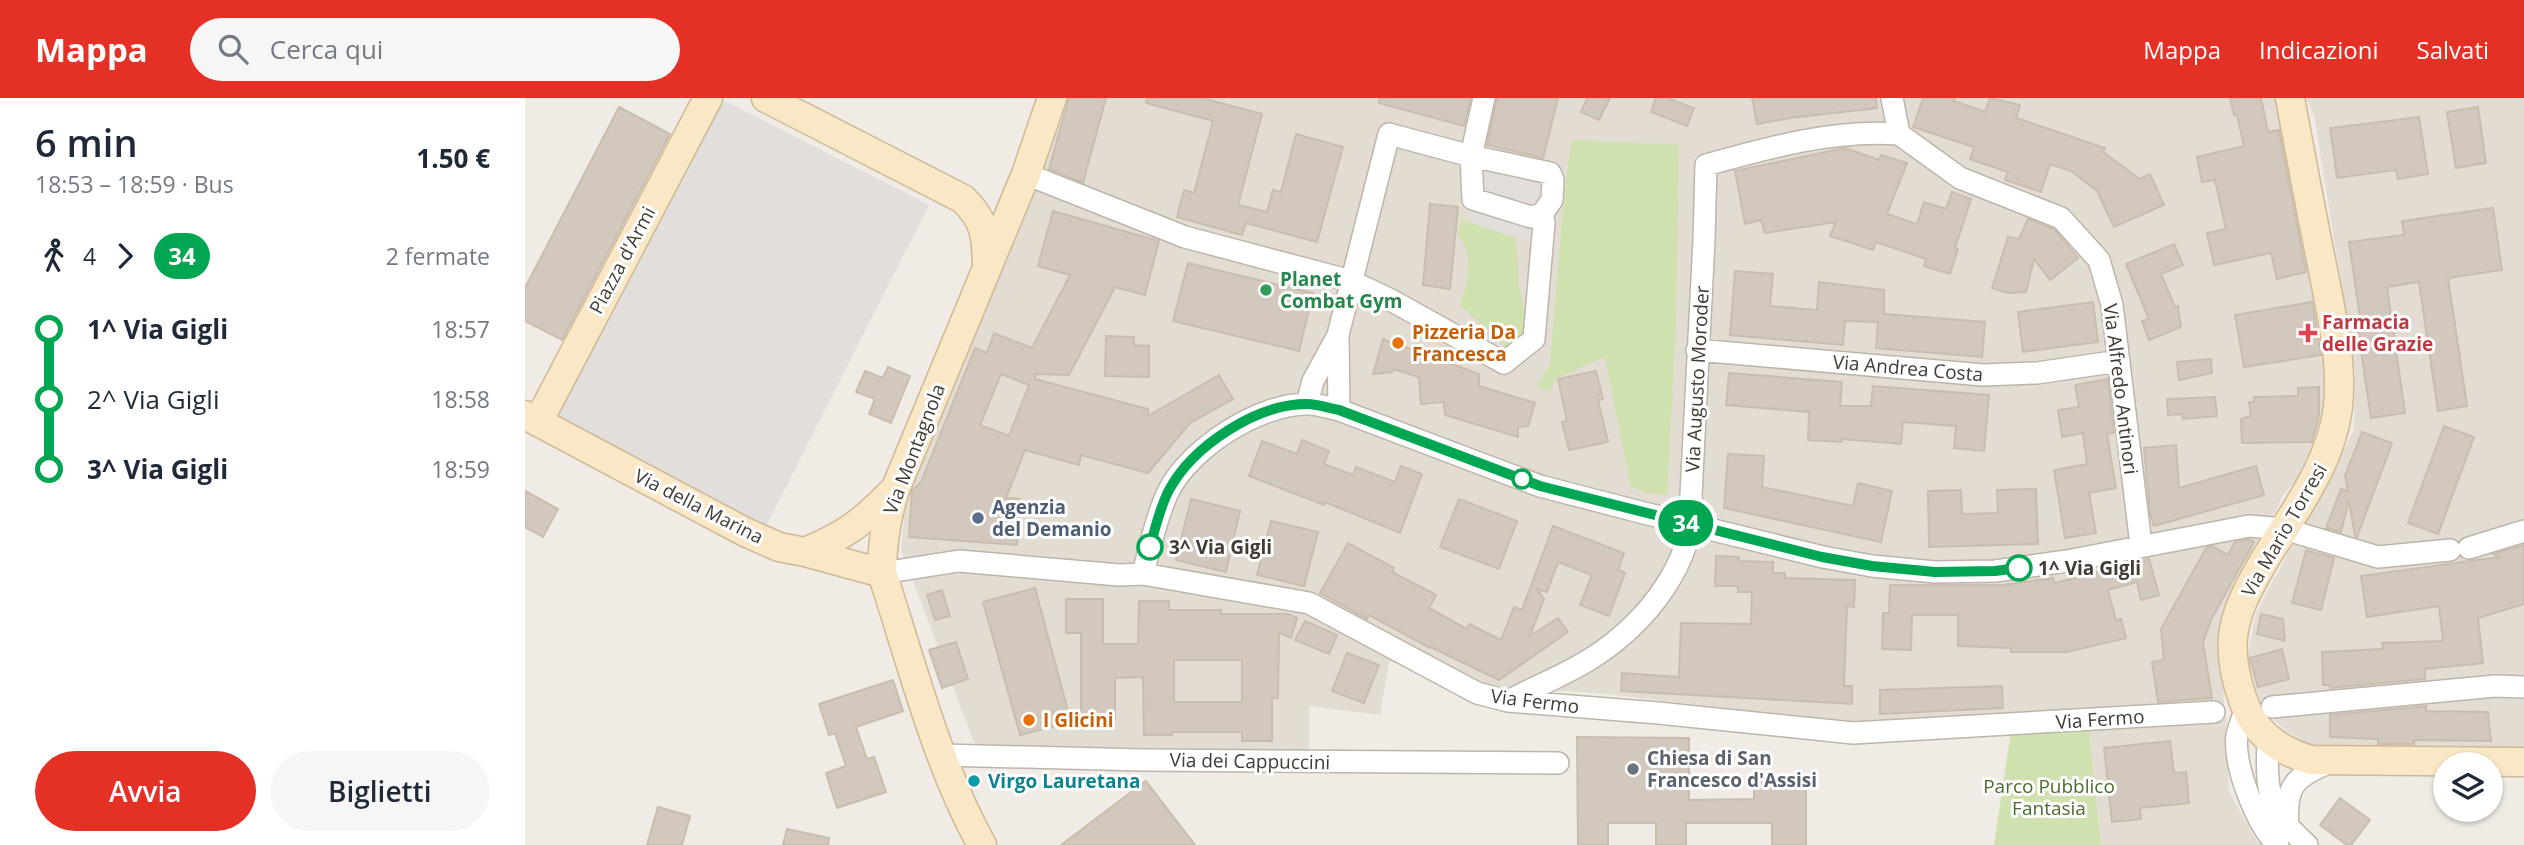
<!DOCTYPE html>
<html lang="it">
<head>
<meta charset="utf-8">
<style>
  body { margin:0; font-family:"Open Sans",sans-serif; background:#f6f6f7; color:#1f2937; height:100vh; display:flex; flex-direction:column; font-size:26px; white-space:nowrap }
  * { box-sizing:border-box; margin:0 }
  p { font-size:23px; color:#747a83 }
  .icon { flex:none; width:38px; height:38px; fill:none; stroke:currentColor; stroke-width:2; stroke-linecap:round; stroke-linejoin:round }
  .map { position:relative; flex:1; overflow:hidden }
  .drawer { display:flex; flex-direction:column; background:#fff; width:525px }
  .drawer>* { flex:none }
  .badge { padding:0 14px; border-radius:23px; font-size:24px; line-height:46px }
  .tools { position:absolute; left:1908px; top:654px; display:grid; gap:14px }
  .tools a { display:grid; place-items:center; width:70px; height:70px; border-radius:50%; background:#fff; box-shadow:0 2px 5px #0004; font-size:35px }
  .map>.badge { position:absolute; translate:-50% -50%; box-shadow:0 0 0 4px #fff }
  .legs { display:flex; align-items:center; gap:10px; height:77px; padding:0 35px; font-size:23px }
  .legs p { margin-inline-start:auto }
  .overview { display:flex; align-items:center; justify-content:space-between; height:119px; padding:0 35px }
  h1 { font-size:38px; font-weight:600; line-height:52px }
  .action { display:flex; gap:14px; margin-top:auto; padding:14px 35px }
  .action a { flex:1; height:80px; border-radius:42px; background:#e53025; color:#fff; font-size:28px; font-weight:600; line-height:80px; text-align:center }
  .action a+a { background:#f6f6f7; color:#1f2937 }
  ul { padding:0 35px; list-style:none }
  li { display:flex; align-items:center; gap:24px; height:70px; font-size:26px }
  li i { display:grid; place-items:center; width:10px; height:100%; margin:0 9px; background:currentColor }
  li i::after { content:''; width:18px; height:18px; margin:-9px; border:5px solid; border-radius:50%; background:#fff }
  li p { margin-inline-start:auto }
  li:first-child i { background:linear-gradient(#0000 50%,currentColor 0) }
  li:last-child i { background:linear-gradient(currentColor 50%,#0000 0) }
  header { display:flex; align-items:center; gap:42px; box-sizing:border-box; height:98px; padding:0 35px; background:#e53025; color:#fff }
  header strong { font-size:33px }
  nav { display:flex; gap:38px; margin-inline-start:auto; font-size:24px }
  .search { width:490px; height:63px; background:#f6f6f7; display:flex; align-items:center; gap:18px; box-sizing:border-box; padding:0 24px; border-radius:38px; color:#747a83; font-size:26px }
  main { display:flex; flex:1; min-height:0 }
  .map>svg:first-child { display:block }
  .residential { fill:#e3dcd2 }
  .green { fill:#cfe1af }
  .parking { fill:#e1dedc }
  .building { fill:#d3c8bd; stroke:#cabdae; stroke-width:2; fill-rule:evenodd }
  .lines { fill:none; stroke-linecap:round; stroke-linejoin:round }
  .street-casing { stroke:#bdb5aa; stroke-width:24 }
  .secondary-casing { stroke:#ccb997; stroke-width:31 }
  .street { stroke:#fff; stroke-width:21 }
  .secondary { stroke:#f9e7c5; stroke-width:28 }
  .line-1-casing { stroke:#fff; stroke-width:16 }
  .line-1 { stroke:#00a651; stroke-width:10 }
  .leisure-dot { fill:#2e9e5b; stroke:#fff; stroke-width:2.5 }
  .health-dot { fill:#e0444e; stroke:#fff; stroke-width:2.5 }
  .food-dot { fill:#e8710a; stroke:#fff; stroke-width:2.5 }
  .stop-1-dot { fill:#fff; stroke:#00a651; stroke-width:3.5 }
  .service-dot { fill:#5c6f8a; stroke:#fff; stroke-width:2.5 }
  .worship-dot { fill:#6b7280; stroke:#fff; stroke-width:2.5 }
  .culture-dot { fill:#0f9aa8; stroke:#fff; stroke-width:2.5 }
  .labels { text-anchor:middle; dominant-baseline:central; stroke-width:6; stroke-linejoin:round; paint-order:stroke }
  .street-label { font-size:19px; fill:#413b34; stroke:#fff }
  .leisure-label { font-size:19px; font-weight:bold; fill:#27864d; stroke:#fff; text-anchor:start }
  .health-label { font-size:19px; font-weight:bold; fill:#be3a42; stroke:#fff; text-anchor:start }
  .food-label { font-size:19px; font-weight:bold; fill:#c56008; stroke:#fff; text-anchor:start }
  .service-label { font-size:19px; font-weight:bold; fill:#4e5e75; stroke:#fff; text-anchor:start }
  .stop-label { font-size:19px; font-weight:bold; fill:#413b34; stroke:#fff; text-anchor:start }
  .worship-label { font-size:19px; font-weight:bold; fill:#5b616d; stroke:#fff; text-anchor:start }
  .culture-label { font-size:19px; font-weight:bold; fill:#0d838f; stroke:#fff; text-anchor:start }
  .park-label { font-size:19px; fill:#4b6d2e; stroke:#fff }
</style>
</head>
<body>
<header>
<strong>Mappa</strong>
<div class="search"><svg class="icon" aria-label="search" viewBox="0 0 24 24"><circle cx="10" cy="10" r="6"/><path d="M15 15l6 6"/></svg>Cerca qui</div>
<nav><a>Mappa</a><a>Indicazioni</a><a>Salvati</a></nav>
</header>
<main>
<section class="drawer">
<div class="overview"><div><h1>6 min</h1><p>18:53 – 18:59 · Bus</p></div><b>1.50 €</b></div>
<div class="legs"><svg class="icon" aria-label="walk" viewBox="0 0 24 24"><circle cx="13" cy="4" r="2"/><path d="M13 8l-2 6 4 7M11 14l-3 7M7 12l3-4h3l4 4"/></svg>4<svg class="icon" aria-label="forward" viewBox="0 0 24 24"><path d="M9 5l7 7-7 7"/></svg><b class="badge" style="background:#00a651;color:#fff">34</b><p>2 fermate</p></div>
<ul>
<li><i style="color:#00a651"></i><b>1^ Via Gigli</b><p>18:57</p></li>
<li><i style="color:#00a651"></i><span>2^ Via Gigli</span><p>18:58</p></li>
<li><i style="color:#00a651"></i><b>3^ Via Gigli</b><p>18:59</p></li>
</ul>
<div class="action"><a>Avvia</a><a>Biglietti</a></div>
</section>
<div class="map">
<svg width="1999" height="747" viewBox="0 0 1999 747">
  <rect width="100%" height="100%" fill="#f0ebe4"/>
  <path class="residential" d="M538 0H1752L1805 273 1790 363 1758 397 1700 519 1695 545 1699 605 1634 611 1329 626 1082 596 972 588 864 563 855 617 784 608V653L450 647 376 451 382 391 489 146Z
    M1781 0H1999V652L1812 653 1782 645 1761 633 1742 615 1733 597 1722 560 1731 515 1829 332 1830 270 1789 17Z
    M1701 619 1704 694 1732 743 1739 747H1576L1564 631Z"/>
  <path class="green" d="M1046 42 1154 47 1151 228 1142 397 1124 395 1106 389 1080 259 1032 280 1024 293 1012 288 1025 267 1036 132Z
    M936 121 991 140 994 187 1002 231 984 252 935 207C944 181 949 160 933 136Z
    M1564 631 1576 747H1469L1486 633Z"/>
  <path class="parking" d="M194 0 404 107 238 434 27 328Z
    M958 51 1037 69 1033 111 1027 121 1008 128 1006 144 947 125 948 101Z"/>
  <path class="building" d="M544 0H581L558 85 524 71Z
    M622 0H677L737 16 713 107 742 114 748 92 756 94 771 36 818 49 792 144 721 125 717 137 652 119 659 92 669 95 688 23 621 5Z
    M854 0H946L939 28 854 5Z
    M972 0H1033L1018 60 962 47Z
    M1062 0H1085L1074 22 1056 14Z
    M1131 0H1142L1169 10 1162 28 1126 14Z
    M1227 0H1351L1352 10 1265 20 1232 26Z
    M1398 0H1430L1429 3 1460 14 1465 0 1495 7 1491 20 1580 50 1578 54 1615 81 1625 76 1639 107 1589 129 1572 93 1546 73 1525 66 1516 94 1480 82 1483 74 1445 61 1449 49 1388 29Z
    M1705 0H1736L1743 34 1754 32 1781 174 1752 181 1746 155 1689 167 1682 135 1701 131 1690 82 1677 84 1672 59 1719 48 1712 17H1709Z
    M94 9 145 36 37 242 0 223V190Z
    M1953 9 1961 65 1931 70 1922 14Z
    M1894 19 1903 76 1873 81 1871 72 1812 80 1805 30Z
    M1320 50 1354 62 1356 57 1382 65 1362 116 1392 126 1399 104 1421 111 1427 94 1446 101 1430 150 1433 151 1425 176 1399 168 1401 161 1351 144 1348 152 1305 138 1311 124 1240 135 1236 122 1220 126 1210 73Z
    M905 106 933 109 925 191 898 187Z
    M1968 110 1977 172 1923 180 1942 308 1913 313 1894 184 1862 189 1880 315 1846 320 1831 219H1835L1824 144 1879 137 1877 123Z
    M528 113 634 143 620 197 590 189 544 277 510 276V281L623 311V318L694 277 708 301 665 325 623 375 556 357 554 367 500 352 481 400 495 401 492 447 384 439 387 393 396 384 450 250 462 255 469 235 507 250 545 177 513 168ZM476 276 504 287 484 338 455 327Z
    M1503 121 1529 131 1553 160 1525 182 1509 161 1501 194 1483 195 1467 190 1483 139 1494 141Z
    M1649 146 1658 167 1636 176 1650 209 1653 208 1656 229 1624 242 1617 223 1624 221 1601 166Z
    M663 165 788 195 774 253 648 223Z
    M1210 173 1248 176 1245 208 1292 212 1294 184 1359 192V216L1460 224 1457 259 1351 250 1353 224 1320 223 1318 247 1205 237Z
    M1568 204 1573 244 1498 254 1493 214Z
    M1787 204 1796 257 1719 269 1710 217Z
    M581 238 609 239V247L624 248V279L580 278Z
    M858 241 954 276V288L1010 305 1003 328 993 329V339L920 317 919 304 896 306 894 279 868 271 867 274 848 276Z
    M1686 261 1687 275 1654 282 1652 264Z
    M363 269 385 278 366 325 344 316 350 301 331 294 340 273 358 280Z
    M1071 273 1078 301 1073 302 1083 344 1044 352 1037 324 1042 323 1033 281Z
    M1204 275 1317 284 1315 308H1346L1348 288 1464 297 1459 353 1429 350 1431 328 1378 324 1376 346 1317 341V344L1283 342 1284 314 1201 307Z
    M1583 281 1589 335 1582 336 1591 390 1564 395 1571 435 1540 440 1529 372 1562 366 1558 335 1537 339 1533 312 1554 309 1550 287Z
    M1794 289V318L1787 344 1717 345 1716 321 1726 318 1724 304H1729V299L1773 298V290Z
    M1690 299 1692 318 1658 321 1657 316 1643 317 1642 301Z
    M1919 328 1949 339 1913 436 1883 425Z
    M1837 334 1867 345 1832 439 1830 438 1824 402 1816 434 1801 430 1816 391 1823 393 1820 378Z
    M777 342 804 353 799 366 828 377 831 369 870 384 876 368 897 376 875 435 800 404 799 407 724 378 737 343 772 356Z
    M1651 347 1654 390 1731 368 1739 397 1629 428 1625 415 1619 350Z
    M1203 356 1239 358 1237 389 1328 408 1333 385 1367 393 1356 444 1199 410Z
    M1511 391 1513 446 1404 449 1403 393 1436 392 1437 416 1473 415 1472 392Z
    M0 393 33 411 18 439 0 429Z
    M666 401 715 413 701 474 651 462Z
    M934 401 992 423 974 471 915 449Z
    M746 423 793 434 779 488 732 477Z
    M1028 428 1099 455 1093 472 1100 475 1084 518 1055 507 1067 477 1033 464 1022 494 1012 491 1019 501 1005 538 1033 520 1043 534 974 582 906 549 905 550 844 517 842 521 795 495 823 445 869 470 867 474 911 497 904 510 942 531 944 526 976 542 989 509 997 512Z
    M1724 441 1729 444 1687 520 1678 544 1687 600 1633 604 1627 564 1639 562 1636 531 1681 450 1687 448 1703 457 1710 444Z
    M1999 447V506L1953 520 1958 565 1900 571V581L1805 590V587H1798L1797 554 1858 551 1857 545 1918 543 1914 508 1842 519 1836 478 1974 459 1968 456Z
    M1781 452 1809 460 1796 512 1767 505Z
    M1191 458 1214 459V463L1248 464V475H1260V480L1330 482 1329 509 1322 508 1319 588H1327V606L1096 593 1097 575 1154 579 1156 525 1226 526 1227 494H1213V488H1190Z
    M1624 461 1634 497 1616 502 1612 484 1583 492 1591 522 1596 521 1601 540 1542 554H1486V550L1433 548V517H1387L1386 552 1357 551 1358 515H1364L1365 487H1479L1528 480 1530 485Z
    M510 490 546 624 495 637 458 504Z
    M417 492 425 518 410 522 402 497Z
    M541 501H578V546H613L614 503H644V512H696V516H763L772 520 766 540 754 535 753 600H747V643H717V634H647V637H619L618 579 590 580V622H556V535H541ZM649 562H717V604H649Z
    M1736 516 1758 521 1760 543 1732 536Z
    M780 523 812 537 804 556 770 542Z
    M431 544 443 581 417 590 404 552Z
    M1757 551 1764 581 1733 589 1725 560Z
    M822 555 854 567 839 605 807 593Z
    M368 582 378 613 331 629 342 661 349 659 361 694 312 710 301 675 321 668 310 635 304 637 294 606Z
    M1477 588 1478 610 1355 616V592Z
    M1901 608V613L1963 614 1966 643 1889 642V646H1853V641L1805 639V617Z
    M1052 639 1164 640V702L1229 701V681H1281V747H1247V725H1161V747H1131V725H1083V747H1053Z
    M1645 643 1649 675 1661 674 1664 705 1615 710 1616 721 1587 724 1579 650Z
    M621 683 670 747H536Z
    M1815 700 1845 722 1826 747H1822L1795 727Z
    M133 709 165 718 157 747H122Z
    M262 731 304 740 303 747H258Z"/>
  <g class="lines">
    <defs>
      <path id="street" d="M1367 0 1374 36 1435 80 1536 120 1574 162 1587 207 1616 447
        M946 58 1025 75 1028 82 1027 102 1017 116 1006 119 948 101Z
        M501 76 660 139 826 183 864 201 979 265 1009 241 1019 125 1017 116
        M1172 252 1458 277 1512 275 1594 263
        M782 306 788 283 812 239
        M814 312 813 237 864 36 946 58 959 0
        M1944 450 1999 433
        M357 475 434 463 594 477 618 476 784 505 952 595 983 603 1133 615 1328 635 1689 614
        M618 476C625 449 631 420 643 394 664 351 734 305 783 306 793 306 804 310 814 312L1015 388 1119 415 1298 459 1347 468 1410 474 1470 473 1542 463 1724 428 1759 431 1853 459 1925 452
        M985 602C1012 588 1042 576 1067 560 1120 526 1173 463 1166 397L1179 142 1181 67C1242 50 1309 31 1374 36
        M1747 609 1970 588 1999 589
        M1721 611C1718 619 1714 628 1712 637 1708 666 1731 727 1753 747
        M1743 642C1741 694 1742 711 1782 747
        M417 657 618 662 1033 665
        M1763 729C1760 687 1769 679 1806 664"/>
      <path id="secondary" d="M241 0 438 101C460 122 461 137 462 166
        M1765 0C1775 54 1785 108 1796 162 1805 210 1818 260 1813 309 1806 366 1769 414 1740 461 1726 486 1711 510 1708 539 1706 560 1711 582 1718 602 1729 635 1754 653 1786 662L1999 664
        M0 317 220 434 254 449 280 454 357 475
        M13 324 183 0
        M280 454C319 438 337 425 366 395
        M457 747C412 667 386 563 357 475 357 445 361 420 370 392L501 76 527 0"/>
    </defs>
    <use href="#street" class="street-casing"/>
    <use href="#secondary" class="secondary-casing"/>
    <use href="#street" class="street"/>
    <use href="#secondary" class="secondary"/>
  </g>
  <g class="lines">
    <defs>
      <path id="line-1" d="M625 449C630 431 635 409 644 392 668 348 731 306 782 306 792 306 804 310 814 312L1015 388 1297 459 1347 468 1410 474 1470 473 1494 470"/>
    </defs>
    <use href="#line-1" class="line-1-casing"/>
    <use href="#line-1" class="line-1"/>
  </g>
  <circle class="leisure-dot" cx="741" cy="192" r="7"/>
  <path class="health-dot" d="M1779.5 224.5h7v7h7v7h-7v7h-7v-7h-7v-7h7z"/>
  <g class="food-dot">
    <circle cx="873" cy="245" r="7"/>
    <circle cx="504" cy="622" r="7"/>
  </g>
  <g class="stop-1-dot">
    <circle cx="997" cy="381" r="9"/>
    <circle cx="625" cy="449" r="12"/>
    <circle cx="1494" cy="470" r="12"/>
  </g>
  <circle class="service-dot" cx="453" cy="420" r="7"/>
  <circle class="worship-dot" cx="1108" cy="671" r="7"/>
  <circle class="culture-dot" cx="449" cy="683" r="7"/>
  <g class="labels">
    <g class="street-label">
      <text transform="translate(97 162) rotate(-62)">Piazza d'Armi</text>
      <text transform="translate(1383 270) rotate(5)">Via Andrea Costa</text>
      <text transform="translate(1172 281) rotate(-87)">Via Augusto Moroder</text>
      <text transform="translate(1596 291) rotate(83)">Via Alfredo Antinori</text>
      <text transform="translate(389 351) rotate(-69)">Via Montagnola</text>
      <text transform="translate(174 408) rotate(27)">Via della Marina</text>
      <text transform="translate(1759 432) rotate(-60)">Via Mario Torresi</text>
      <text transform="translate(1010 603) rotate(7)">Via Fermo</text>
      <text transform="translate(1575 621) rotate(-4)">Via Fermo</text>
      <text transform="translate(725 663) rotate(1)">Via dei Cappuccini</text>
    </g>
    <g class="leisure-label">
      <text x="755" y="181">Planet<tspan x="755" dy="22">Combat Gym</tspan></text>
    </g>
    <g class="health-label">
      <text x="1797" y="224">Farmacia<tspan x="1797" dy="22">delle Grazie</tspan></text>
    </g>
    <g class="food-label">
      <text x="887" y="234">Pizzeria Da<tspan x="887" dy="22">Francesca</tspan></text>
      <text x="518" y="622">I Glicini</text>
    </g>
    <g class="service-label">
      <text x="467" y="409">Agenzia<tspan x="467" dy="22">del Demanio</tspan></text>
    </g>
    <g class="stop-label">
      <text x="644" y="449">3^ Via Gigli</text>
      <text x="1513" y="470">1^ Via Gigli</text>
    </g>
    <g class="worship-label">
      <text x="1122" y="660">Chiesa di San<tspan x="1122" dy="22">Francesco d'Assisi</tspan></text>
    </g>
    <g class="culture-label">
      <text x="463" y="683">Virgo Lauretana</text>
    </g>
    <g class="park-label">
      <text x="1524" y="688">Parco Pubblico<tspan x="1524" dy="22">Fantasia</tspan></text>
    </g>
  </g>
</svg>
<div class="tools">
<a><svg class="icon" aria-label="layers" viewBox="0 0 24 24"><path d="M12 4l9 5-9 5-9-5zM3 14l9 5 9-5"/></svg></a>
</div>
<b class="badge" style="left:1161px;top:425px;background:#00a651;color:#fff">34</b>
</div>
</main>
</body>
</html>
